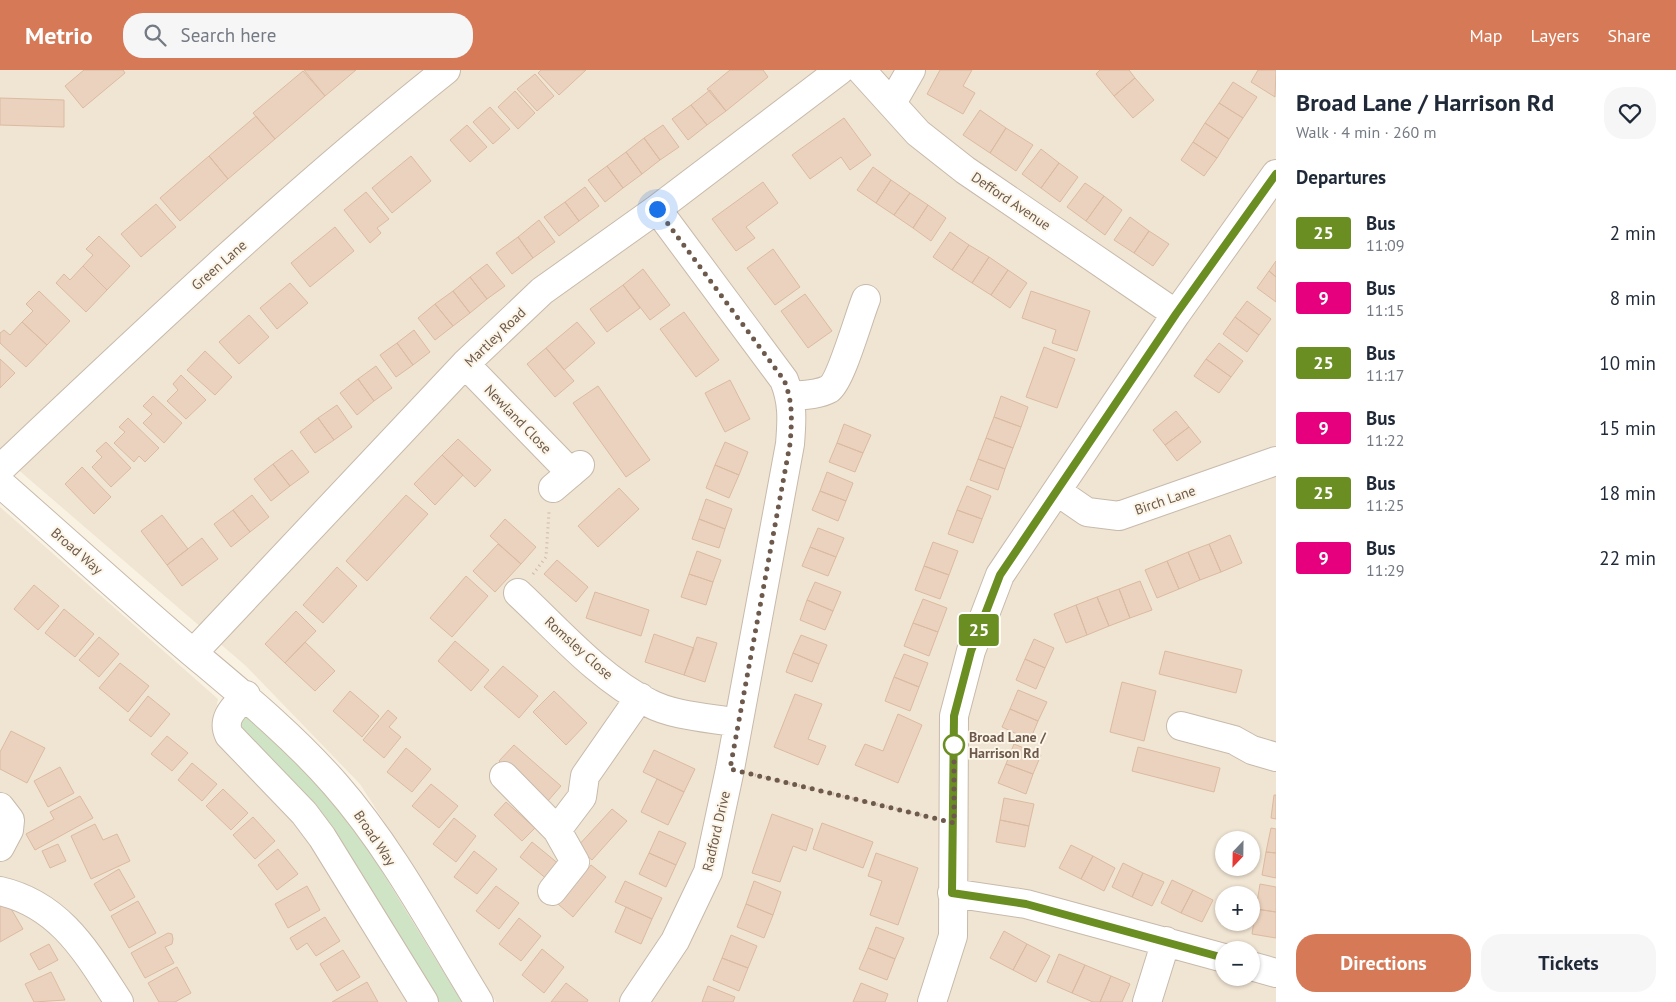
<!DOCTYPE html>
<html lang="en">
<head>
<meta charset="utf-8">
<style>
  body { margin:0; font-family:"PT Sans",sans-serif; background:#f6f6f7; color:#1f2937; height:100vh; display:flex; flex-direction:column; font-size:19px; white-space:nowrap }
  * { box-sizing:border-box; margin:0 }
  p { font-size:16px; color:#747a83 }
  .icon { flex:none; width:28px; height:28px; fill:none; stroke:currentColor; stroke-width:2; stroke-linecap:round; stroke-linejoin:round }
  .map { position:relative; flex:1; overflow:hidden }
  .sheet { display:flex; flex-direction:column; background:#fff; width:400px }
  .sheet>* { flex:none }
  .badge { padding:0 10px; border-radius:4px; font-size:18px; line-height:32px }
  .needle { width:32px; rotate:202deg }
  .controls { position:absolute; left:1215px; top:761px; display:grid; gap:10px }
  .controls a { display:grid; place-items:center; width:45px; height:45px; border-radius:50%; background:#fff; box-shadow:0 1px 4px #0004; font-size:25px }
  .you { position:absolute; width:25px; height:25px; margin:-12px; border:4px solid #fff; border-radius:50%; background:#1a73e8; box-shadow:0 0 0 8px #1a73e833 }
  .map>.badge { position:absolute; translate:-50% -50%; box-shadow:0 0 0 2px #fff }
  h2 { padding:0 20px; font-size:19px; line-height:45px }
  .round { display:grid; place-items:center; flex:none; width:52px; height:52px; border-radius:20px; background:#f6f6f7 }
  .headline { display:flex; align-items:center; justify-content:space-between; height:85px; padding:0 20px }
  h1 { font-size:24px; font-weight:700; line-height:38px }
  .button { display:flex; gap:10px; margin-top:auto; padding:10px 20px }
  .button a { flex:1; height:58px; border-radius:20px; background:#d57956; color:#fff; font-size:20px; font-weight:700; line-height:58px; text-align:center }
  .button a+a { background:#f6f6f7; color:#1f2937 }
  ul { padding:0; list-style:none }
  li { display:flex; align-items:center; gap:15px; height:65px; padding:0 20px }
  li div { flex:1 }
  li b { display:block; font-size:19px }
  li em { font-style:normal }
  li .badge { min-width:55px; font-weight:700; text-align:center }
  header { display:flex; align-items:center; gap:30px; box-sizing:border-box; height:70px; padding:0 25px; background:#d57956; color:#fff }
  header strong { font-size:24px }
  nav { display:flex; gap:28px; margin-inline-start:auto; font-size:18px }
  .search { width:350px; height:45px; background:#f6f6f7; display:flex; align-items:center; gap:12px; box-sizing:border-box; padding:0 18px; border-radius:20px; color:#747a83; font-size:19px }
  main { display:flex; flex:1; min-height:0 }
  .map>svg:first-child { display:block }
  .residential { fill:#f0e4d2; fill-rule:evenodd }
  .green { fill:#cfe4c4 }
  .building { fill:#ebd2be; stroke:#dbbaa0 }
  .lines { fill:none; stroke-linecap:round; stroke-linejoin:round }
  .minor-casing { stroke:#c8baab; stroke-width:30 }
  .path { stroke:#cfb6a2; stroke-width:3; stroke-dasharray:1 4; stroke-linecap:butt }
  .minor { stroke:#fff; stroke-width:28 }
  .line-casing { stroke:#fff; stroke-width:11 }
  .line { stroke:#6b8e23; stroke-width:8 }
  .walk { stroke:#6e5a4c; stroke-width:5; stroke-dasharray:0 9 }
  .stop-dot { fill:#fff; stroke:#6b8e23; stroke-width:2.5 }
  .labels { text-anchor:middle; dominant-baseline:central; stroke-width:4; stroke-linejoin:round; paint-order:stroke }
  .street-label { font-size:14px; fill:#6e5a4c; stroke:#fcf6e9 }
  .stop-label { font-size:14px; font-weight:bold; fill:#6e5a4c; stroke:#fcf6e9; text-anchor:start }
</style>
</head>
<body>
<header>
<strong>Metrio</strong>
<div class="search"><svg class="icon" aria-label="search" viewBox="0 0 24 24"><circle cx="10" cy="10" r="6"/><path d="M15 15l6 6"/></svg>Search here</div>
<nav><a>Map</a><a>Layers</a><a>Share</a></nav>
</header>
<main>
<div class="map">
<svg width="1276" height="932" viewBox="0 0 1276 932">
  <rect width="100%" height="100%" fill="#f9f2e3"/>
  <path class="residential" d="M0 0H1276V932H496L447 850 360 714 246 596 0 384ZM1224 770H1251V798H1224ZM1224 825H1251V852H1224ZM1224 880H1251V908H1224Z
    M0 437 218 629 212 659 309 770 410 932H0Z"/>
  <path class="green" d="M245 646 251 649 320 714 356 759 462 932H436L237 654Z"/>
  <path class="building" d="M84 0H123L125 3 83 38 65 16Z
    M304 0H356L325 26Z
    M541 0H586L559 25 538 3Z
    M730 0H763L768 7 726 41 707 19Z
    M940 0H972L963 16 975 23 963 44 927 24Z
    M1100 0H1129L1135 8 1114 26 1096 4Z
    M1258 0H1276L1275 27 1251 12Z
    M303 1 325 26 275 69 253 43Z
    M535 4 554 26 537 41 517 19Z
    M1135 8 1154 30 1133 48 1114 26Z
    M1233 12 1257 27 1243 48 1219 33Z
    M710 20 726 41 707 55 691 35Z
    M515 21 535 43 518 59 498 37Z
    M0 28 64 30V57L0 55Z
    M1219 33 1243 48 1229 69 1205 53Z
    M691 35 707 55 688 70 672 49Z
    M490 37 510 59 493 74 473 52Z
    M980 40 1006 58 990 83 963 65Z
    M256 46 275 69 228 109 209 86Z
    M844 48 871 85 850 100 841 87 810 109 792 85Z
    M1205 53 1229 69 1217 88 1193 72Z
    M467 55 487 77 470 92 450 70Z
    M663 55 679 77 660 90 644 68Z
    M1006 58 1033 75 1016 101 990 83Z
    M644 68 660 90 642 104 626 82Z
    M1193 72 1217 88 1204 106 1181 90Z
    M1041 79 1059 93 1041 118 1022 104Z
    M626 82 642 104 623 118 607 96Z
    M209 86 228 109 180 151 160 128Z
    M411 86 431 111 392 143 372 118Z
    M1059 93 1078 107 1060 132 1041 118Z
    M607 96 623 118 605 132 588 110Z
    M873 97 891 110 876 133 857 120Z
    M891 110 910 123 894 145 876 133Z
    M763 112 778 133 746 157 755 168 736 181 712 149Z
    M1085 113 1104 126 1086 151 1067 137Z
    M585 117 599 136 579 151 565 132Z
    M366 122 389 149 377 158 381 163 370 173 344 140Z
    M910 123 928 135 913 158 894 145Z
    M1104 126 1122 140 1105 165 1086 151Z
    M565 132 579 151 559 166 544 147Z
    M156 134 176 157 141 187 121 164Z
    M928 135 946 148 931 171 913 158Z
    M1130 147 1149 161 1134 183 1114 170Z
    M539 150 555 172 533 188 518 167Z
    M335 157 354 181 310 217 291 193Z
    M1149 161 1169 174 1153 196 1134 183Z
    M950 162 969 175 952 200 933 187Z
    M99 166 130 196 107 220 83 196 93 185 86 179Z
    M518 167 533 188 512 204 496 183Z
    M969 175 989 187 972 213 952 200Z
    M773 179 800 217 775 235 747 198Z
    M989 187 1008 200 991 225 972 213Z
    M1276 191V207L1269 201Z
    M487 194 505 216 487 229 470 207Z
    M83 196 107 220 86 242 56 213 64 204 70 210Z
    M643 199 670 235 650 250 623 215Z
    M1008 200 1027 213 1010 238 991 225Z
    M1269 201 1276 207V232L1257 218Z
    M470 207 487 229 470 243 453 221Z
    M290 213 308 233 277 259 260 238Z
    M623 215 640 238 607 262 590 239Z
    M39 221 70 251 47 275 22 252 33 241 26 234Z
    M453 221 470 243 453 256 435 234Z
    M1031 221 1090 241 1077 281 1052 273 1056 260 1022 248Z
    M805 224 832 261 808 278 781 241Z
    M1247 231 1271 249 1259 265 1235 247Z
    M435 234 453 256 435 270 418 248Z
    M684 242 719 290 696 307 660 259Z
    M249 245 269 267 239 294 219 272Z
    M1235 247 1259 265 1247 282 1223 264Z
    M22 252 47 275 26 297 0 273V263L4 260 10 265Z
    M577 252 595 273 564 300 546 278Z
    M414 260 430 282 413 295 397 273Z
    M397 273 413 295 396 307 380 285Z
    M1219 273 1243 291 1231 307 1206 289Z
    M1044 277 1075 289 1057 338 1026 327Z
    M546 278 574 311 555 327 527 294Z
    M205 281 232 307 215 325 187 300Z
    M0 289 15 303 0 318Z
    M1206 289 1231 307 1219 323 1194 306Z
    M376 296 392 318 374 331 358 309Z
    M181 305 206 330 186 349 167 331 178 320 173 314Z
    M358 309 374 331 357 345 340 323Z
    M730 310 750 349 725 362 705 323Z
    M598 316 650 390 626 407 573 333Z
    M153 326 182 353 164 373 143 353 152 344 143 336Z
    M1001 326 1028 337 1021 357 994 347Z
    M337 335 352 357 334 370 318 348Z
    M1176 341 1189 357 1165 375 1153 360Z
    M994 347 1021 357 1013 378 986 368Z
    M128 348 159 378 145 392 139 386 134 392 114 373 125 362 119 357Z
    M318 348 334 370 315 383 300 362Z
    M844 354 871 365 863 383 837 373Z
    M1189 357 1201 372 1177 391 1165 375Z
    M986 368 1013 378 1005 399 978 389Z
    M458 369 491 400 475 417 442 385Z
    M106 372 131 398 111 417 92 397 102 387 96 381Z
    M725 372 748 382 739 405 715 395Z
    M837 373 863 383 855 402 829 392Z
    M292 380 309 402 290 416 273 394Z
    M442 385 463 405 435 435 414 414Z
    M978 389 1005 399 998 420 970 410Z
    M273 394 290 416 271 431 254 409Z
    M715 395 739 405 729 428 706 418Z
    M82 397 111 427 94 444 65 414Z
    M827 402 853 413 846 431 820 421Z
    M967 416 991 426 982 449 957 440Z
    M619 418 639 439 598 477 578 456Z
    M820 421 846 431 838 451 812 440Z
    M252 425 269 447 250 462 233 440Z
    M406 425 428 444 367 511 346 491Z
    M706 429 732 439 725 459 699 449Z
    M233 440 250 462 231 477 214 454Z
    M957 440 982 449 973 473 948 464Z
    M162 445 188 479 167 495 141 461Z
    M505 449 536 477 521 494 490 466Z
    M699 449 725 459 719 478 692 469Z
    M818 458 844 468 836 487 810 477Z
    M1230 465 1242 493 1221 502 1209 474Z
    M202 468 218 489 182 516 167 495Z
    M933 472 958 481 949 505 924 496Z
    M498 474 521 494 495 522 473 501Z
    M1209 474 1221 502 1200 510 1188 482Z
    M810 477 836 487 828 506 802 496Z
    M697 481 721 490 713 512 689 504Z
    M1188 482 1200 510 1179 519 1167 491Z
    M557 490 588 517 576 532 544 504Z
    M1167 491 1179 519 1157 528 1145 500Z
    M924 496 949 505 940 529 915 520Z
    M337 497 357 516 323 553 303 535Z
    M689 504 713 512 706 535 681 527Z
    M466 506 488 526 452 567 430 548Z
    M1140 511 1152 540 1130 548 1119 519Z
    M815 512 841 522 833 541 807 530Z
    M34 515 59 536 38 560 14 539Z
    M1119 519 1130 548 1109 556 1097 527Z
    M595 522 649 540 641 566 586 548Z
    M1097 527 1109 556 1087 565 1076 535Z
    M923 529 947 538 938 562 913 553Z
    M807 530 833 541 825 560 800 550Z
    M1076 535 1087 565 1066 573 1054 544Z
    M64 539 94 564 75 587 45 563Z
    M296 541 316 561 285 593 265 574Z
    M913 553 938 562 929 586 904 576Z
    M654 564 694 578 684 605 645 592Z
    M801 565 827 575 819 594 793 583Z
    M99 567 119 584 99 607 79 590Z
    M697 567 717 573 705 612 684 605Z
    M1034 569 1054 578 1045 598 1025 589Z
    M455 571 489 600 471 621 438 591Z
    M305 572 335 601 315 621 285 593Z
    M1165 581 1242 600 1236 623 1159 604Z
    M793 583 819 594 812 612 786 602Z
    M904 584 928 593 919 617 894 607Z
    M1025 589 1045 598 1036 619 1016 610Z
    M120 593 149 616 128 642 99 618Z
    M503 596 538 626 519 648 484 617Z
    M894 607 919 617 910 641 885 631Z
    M1122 612 1156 621 1144 671 1110 662Z
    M1018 620 1047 632 1038 651 1010 639Z
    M350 621 379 646 362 667 333 641Z
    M554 621 587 653 566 675 533 642Z
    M795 624 822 634 808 669 826 676 818 695 774 677Z
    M148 626 170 644 151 667 129 650Z
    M1010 639 1038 651 1030 670 1002 657Z
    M388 640 397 648 389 657 401 667 384 688 363 670Z
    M898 644 922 655 898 713 855 695 865 674 883 681Z
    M11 661 45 678 27 713 0 699V682Z
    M167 666 188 683 172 701 151 684Z
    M1014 674 1041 685 1033 704 1006 694Z
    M514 675 561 716 547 732 499 691Z
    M1138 677 1220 698 1214 722 1132 701Z
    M406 678 431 699 412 722 387 702Z
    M654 680 695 699 684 722 643 702Z
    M192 693 217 714 202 731 178 710Z
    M1006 694 1033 704 1026 724 998 713Z
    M60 697 74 723 48 737 34 711Z
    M657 709 684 722 668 755 641 742Z
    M431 714 458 736 439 758 412 736Z
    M223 719 248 743 231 760 206 736Z
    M1274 725H1276V749L1271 748Z
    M80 726 93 748 35 780 26 764 54 749 50 742Z
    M1004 728 1034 734 1029 756 1000 750Z
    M506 732 535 758 522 771 494 745Z
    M612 739 627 751 592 790 577 777Z
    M772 744 813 759 806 781 793 776 780 812 752 803Z
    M253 747 275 771 255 789 233 765Z
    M454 748 476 766 456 792 433 774Z
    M1000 750 1029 756 1025 777 996 772Z
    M822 753 873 772 863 798 813 779Z
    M95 754 103 770 117 764 130 791 91 809 71 766Z
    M1271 758 1276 759V783L1266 782Z
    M659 761 686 773 676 795 649 783Z
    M532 772 560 795 548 810 520 787Z
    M58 774 66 791 50 798 42 781Z
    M1071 775 1093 786 1081 809 1059 798Z
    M278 779 298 804 277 820 258 795Z
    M474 781 497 799 477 824 454 807Z
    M1266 782 1276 783V808L1262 805Z
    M649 783 676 795 666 817 639 804Z
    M876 783 918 798 898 855 870 845 882 811 868 806Z
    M1093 786 1115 798 1104 821 1081 809Z
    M1123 793 1143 803 1132 827 1112 817Z
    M591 795 606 807 573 847 558 834Z
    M119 799 135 827 110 841 94 814Z
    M1143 803 1164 812 1152 836 1132 827Z
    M1172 810 1193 820 1181 843 1161 833Z
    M625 811 662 828 652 849 615 832Z
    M754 811 781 822 773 845 746 834Z
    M1260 814 1276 817V842L1256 839Z
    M307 816 320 840 288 858 275 834Z
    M496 816 519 833 499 859 476 841Z
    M1193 820 1213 830 1202 852 1181 843Z
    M138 831 156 863 129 878 111 846Z
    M7 832 23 859 0 872V836Z
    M746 834 773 845 764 868 737 857Z
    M626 837 652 849 641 874 615 862Z
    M1256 839 1276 842V868L1252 864Z
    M325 847 340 871 316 886 307 873 297 880 290 868Z
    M519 848 541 866 521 891 499 874Z
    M876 857 904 868 895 889 868 878Z
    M1004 861 1027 874 1013 900 990 888Z
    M168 863 172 864 173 869 172 874 165 877 174 893 145 908 131 883Z
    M731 865 757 876 748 898 722 888Z
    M49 874 58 890 39 900 30 884Z
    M1027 874 1050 886 1036 912 1013 900Z
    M868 878 895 889 887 910 859 899Z
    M542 879 564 897 544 923 522 905Z
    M343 880 360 907 337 921 320 894Z
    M1059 884 1085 895 1072 923 1047 912Z
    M722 888 748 898 739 921 713 910Z
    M1085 895 1111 906 1100 932H1093L1072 923Z
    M177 897 191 923 175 932H159L148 913Z
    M51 902 65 930 34 932 25 914Z
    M1111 906 1130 914 1122 932H1100Z
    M367 912 378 932H332Z
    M566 913 588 930 587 932H551Z
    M861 913 888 924 885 932H853Z
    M708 916 735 927 733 932H702Z"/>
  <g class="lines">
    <defs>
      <path id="minor" d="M861 0 918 63 965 100 1176 244
        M892 33 911 0
        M465 294 571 403
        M791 326C803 325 818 325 829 319 841 311 859 246 866 229
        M0 399C145 262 290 124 446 0
        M0 413C64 469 128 528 193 583 243 625 292 665 335 714 392 779 434 859 479 932
        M553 418 580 395
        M1058 422 1087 442 1119 446 1276 391
        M518 523C559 561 598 607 649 633 673 646 711 648 738 653
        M193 583 465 294 542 221 657 139 840 0
        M246 625C235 637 221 648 229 665L304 743 322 767 424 932
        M1181 656 1234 670 1252 680 1276 687
        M504 706 557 760 575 792 552 821
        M0 737 10 750 9 760 0 777
        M557 760 582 727 585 706 640 627
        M0 821C61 835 87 883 119 932
        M952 823 1026 834 1224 888
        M1251 896 1276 903
        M634 932 675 871 708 802 730 699 790 374C792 350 793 332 784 310L657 139
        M932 932 953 866 954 646 971 581 1000 505 1176 244 1276 104
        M1147 932 1166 871"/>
    </defs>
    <use href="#minor" class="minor-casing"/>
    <path class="path" d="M533 504 546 487 549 442
      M755 705 929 747"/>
    <use href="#minor" class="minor"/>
  </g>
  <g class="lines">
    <defs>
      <path id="line" d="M1224 888 1026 834 952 823 954 646 971 581 1000 505 1176 244 1276 104"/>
    </defs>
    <use href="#line" class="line-casing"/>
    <use href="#line" class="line"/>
    <path class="walk" d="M657 139 784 310C793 332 792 350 790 374L730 699 954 753V675"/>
  </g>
  <circle class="stop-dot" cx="954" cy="675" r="10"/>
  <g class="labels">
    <g class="street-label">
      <text transform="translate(1011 131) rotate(34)">Defford Avenue</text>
      <text transform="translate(219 195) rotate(-41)">Green Lane</text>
      <text transform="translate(495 267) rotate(-44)">Martley Road</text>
      <text transform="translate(518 349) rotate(46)">Newland Close</text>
      <text transform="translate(1165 430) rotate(-19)">Birch Lane</text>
      <text transform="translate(77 481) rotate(41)">Broad Way</text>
      <text transform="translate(579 578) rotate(42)">Romsley Close</text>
      <text transform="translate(716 761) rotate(-77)">Radford Drive</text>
      <text transform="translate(375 768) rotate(56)">Broad Way</text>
    </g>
    <g class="stop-label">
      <text x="969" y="667">Broad Lane /<tspan x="969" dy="16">Harrison Rd</tspan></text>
    </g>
  </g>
</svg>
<div class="controls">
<a><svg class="needle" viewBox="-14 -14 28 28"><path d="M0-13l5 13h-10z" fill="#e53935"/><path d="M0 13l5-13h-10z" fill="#747a83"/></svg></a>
<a>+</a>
<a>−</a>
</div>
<div class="you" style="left:657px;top:139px"></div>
<b class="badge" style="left:979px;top:560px;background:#6b8e23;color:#fff">25</b>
</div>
<section class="sheet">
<div class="headline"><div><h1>Broad Lane / Harrison Rd</h1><p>Walk · 4 min · 260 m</p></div><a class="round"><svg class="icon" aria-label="heart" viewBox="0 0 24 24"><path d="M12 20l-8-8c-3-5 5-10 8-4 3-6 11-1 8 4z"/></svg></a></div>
<h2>Departures</h2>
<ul>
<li><span class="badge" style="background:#6b8e23;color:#fff">25</span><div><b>Bus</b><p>11:09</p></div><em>2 min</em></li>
<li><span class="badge" style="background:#e6007e;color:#fff">9</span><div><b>Bus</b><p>11:15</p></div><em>8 min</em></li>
<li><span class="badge" style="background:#6b8e23;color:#fff">25</span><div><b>Bus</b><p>11:17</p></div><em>10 min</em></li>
<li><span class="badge" style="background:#e6007e;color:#fff">9</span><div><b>Bus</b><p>11:22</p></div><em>15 min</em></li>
<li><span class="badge" style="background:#6b8e23;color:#fff">25</span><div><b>Bus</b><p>11:25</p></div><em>18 min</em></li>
<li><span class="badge" style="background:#e6007e;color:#fff">9</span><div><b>Bus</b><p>11:29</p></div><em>22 min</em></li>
</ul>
<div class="button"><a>Directions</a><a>Tickets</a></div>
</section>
</main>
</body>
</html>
